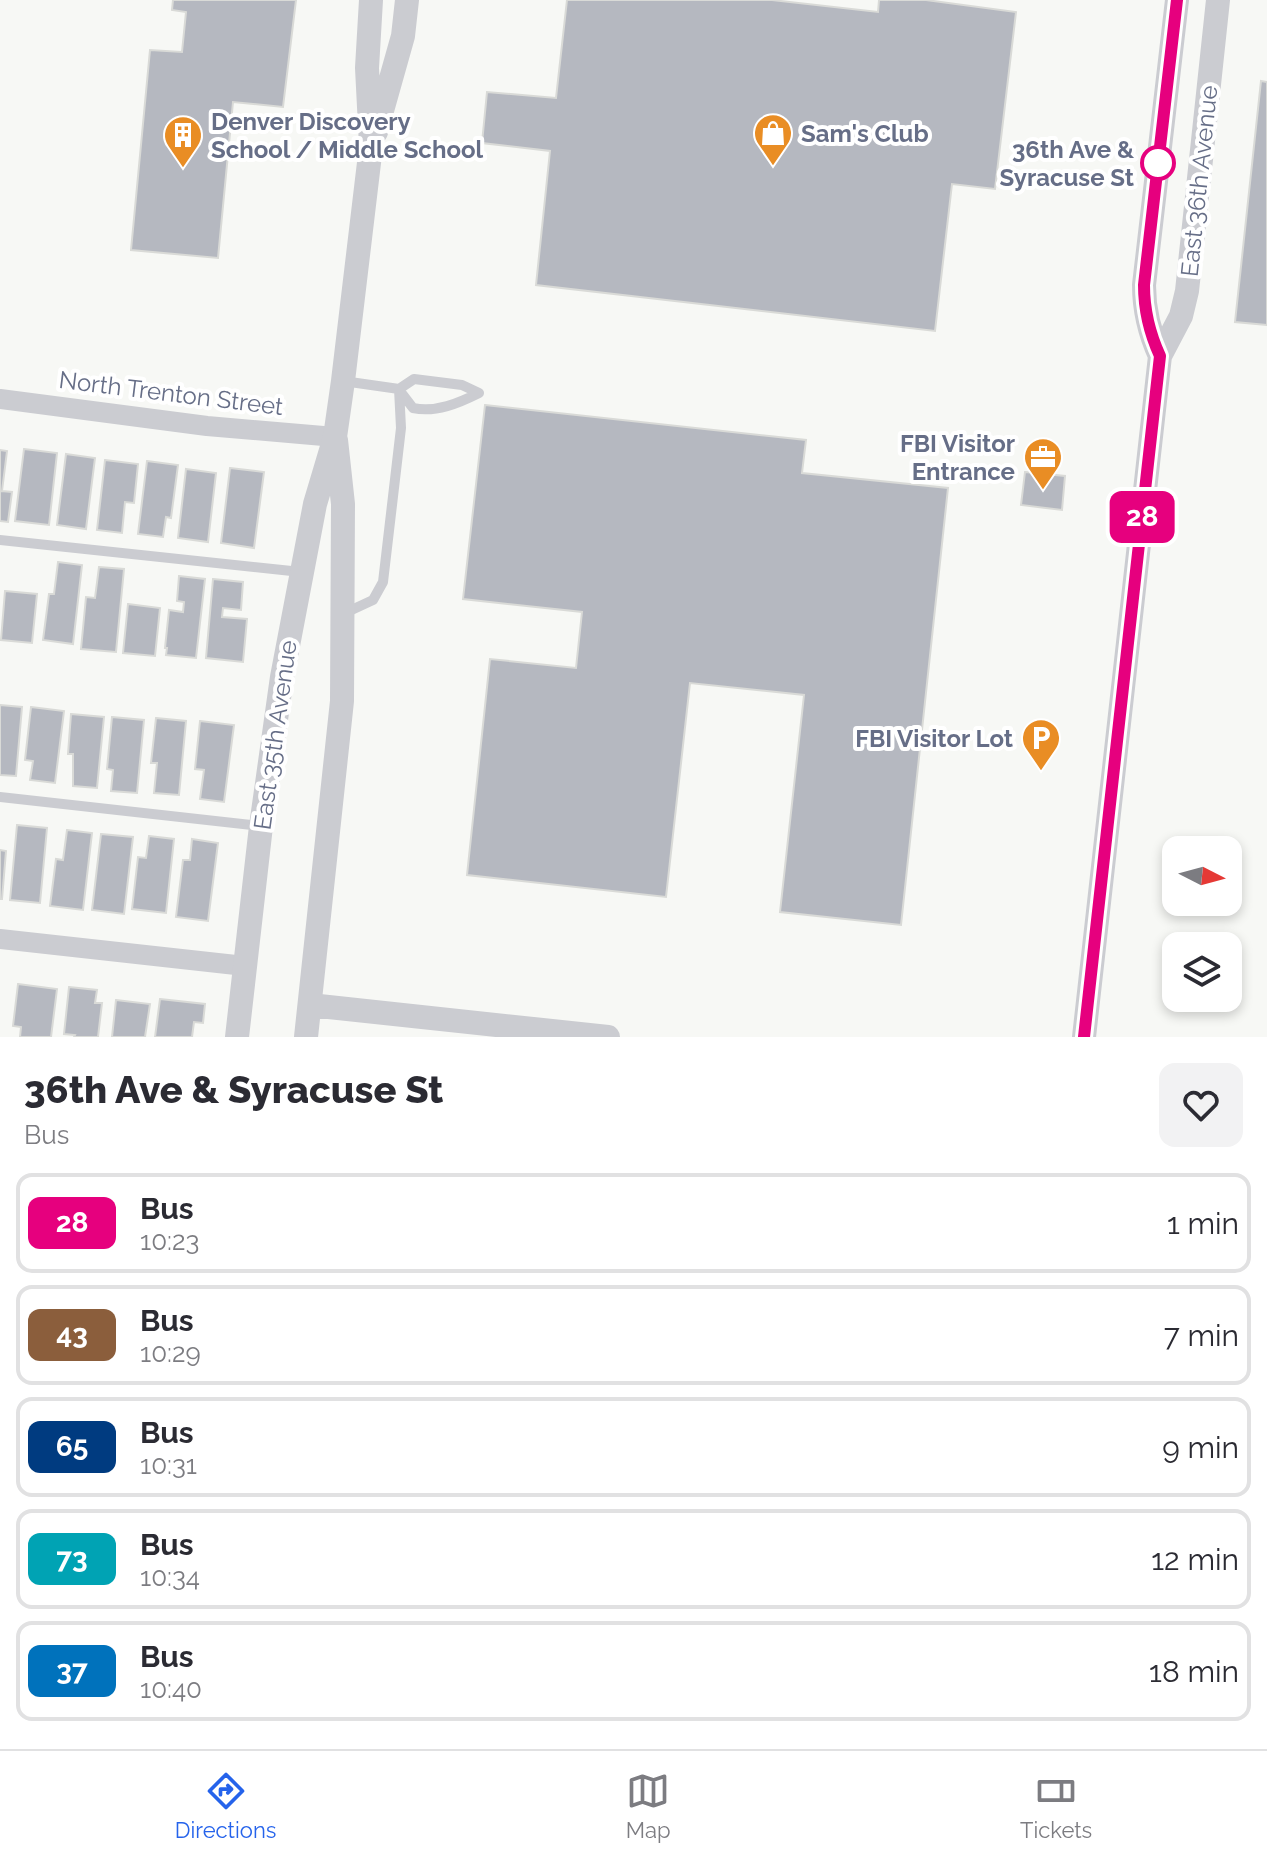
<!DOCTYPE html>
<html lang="en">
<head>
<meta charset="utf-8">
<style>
  body { margin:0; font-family:Raleway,sans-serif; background:#f2f2f3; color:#2b2b33; height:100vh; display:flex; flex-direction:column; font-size:30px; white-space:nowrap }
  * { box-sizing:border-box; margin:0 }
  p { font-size:26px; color:#7c7c81 }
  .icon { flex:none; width:44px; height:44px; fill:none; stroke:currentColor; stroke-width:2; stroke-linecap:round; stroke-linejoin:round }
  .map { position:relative; height:1037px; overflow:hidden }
  .details { display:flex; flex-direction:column; background:#fff; flex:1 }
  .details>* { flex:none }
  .badge { padding:0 16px; border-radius:12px; font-size:28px; line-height:52px }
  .needle { width:52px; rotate:96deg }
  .controls { position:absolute; left:1162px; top:836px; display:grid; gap:16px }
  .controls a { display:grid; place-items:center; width:80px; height:80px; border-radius:16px; background:#fff; box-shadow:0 4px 12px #0003; font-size:40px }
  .map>.badge { position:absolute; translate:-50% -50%; box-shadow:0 0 0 4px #fff }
  .round { display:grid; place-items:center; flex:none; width:84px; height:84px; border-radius:16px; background:#f2f2f3 }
  .overview { display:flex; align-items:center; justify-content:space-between; height:136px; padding:0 24px }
  h1 { font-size:38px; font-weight:800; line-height:60px }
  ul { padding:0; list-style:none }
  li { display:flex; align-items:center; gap:24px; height:100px; margin:0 16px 12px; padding:0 8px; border:4px solid #e1e1e2; border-radius:16px }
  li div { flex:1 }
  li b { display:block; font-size:30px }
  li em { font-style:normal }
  li .badge { min-width:88px; font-weight:700; text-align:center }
  .tabs { display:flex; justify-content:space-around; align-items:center; height:112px; border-top:2px solid #e1e1e2; background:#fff; font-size:22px; color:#7c7c81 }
  .tabs a { display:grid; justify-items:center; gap:4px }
  .tabs .selected { color:#2563eb }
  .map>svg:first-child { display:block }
  .building { fill:#b5b8c0; stroke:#d9dad7; stroke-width:2 }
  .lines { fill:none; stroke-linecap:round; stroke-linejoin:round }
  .service { stroke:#cbccd1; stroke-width:10 }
  .minor { stroke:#cbccd1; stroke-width:20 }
  .tertiary { stroke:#cbccd1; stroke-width:24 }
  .line-casing { stroke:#fff; stroke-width:18 }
  .line { stroke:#e6007e; stroke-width:12 }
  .stop-dot { fill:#fff; stroke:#e6007e; stroke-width:4 }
  .labels { text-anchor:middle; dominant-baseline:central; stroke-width:8; stroke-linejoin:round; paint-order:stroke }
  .poi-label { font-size:24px; font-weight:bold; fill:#666e87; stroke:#fff; text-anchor:start }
  .stop-label { font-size:24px; font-weight:bold; fill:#666e87; stroke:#fff; text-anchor:end }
  .street-label { font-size:24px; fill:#666e87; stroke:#fff }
</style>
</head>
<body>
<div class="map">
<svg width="1267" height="1037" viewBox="0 0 1267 1037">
  <rect width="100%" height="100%" fill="#f7f8f5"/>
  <path class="building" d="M173 0H296L283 107 233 102 218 258 131 250 150 50 182 52 186 12 172 10Z
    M567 0H772L878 12 879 0H926L1016 12 995 189 952 184 935 331 536 285 550 151 482 143 487 92 556 98Z
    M1261 81 1267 82V325L1235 322Z
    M485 405 806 440 802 473 948 488 901 925 780 912 804 695 690 683 666 897 467 875 490 659 576 668 582 612 463 599Z
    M24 449 57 453 49 525 15 521Z
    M0 450 7 451 2 491 12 492 8 522 0 521Z
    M66 454 95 458 86 529 57 525Z
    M105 460 138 464 134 503 125 502 122 533 97 530Z
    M147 461 178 465 171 518 166 517 163 537 138 534Z
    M230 468 264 472 254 548 221 543Z
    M186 469 216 473 208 542 178 538Z
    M1025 472 1065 476 1062 510 1021 505Z
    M58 562 82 565 73 644 43 640 49 594H54Z
    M99 567 124 569 116 652 81 649 86 597 95 598Z
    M179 576 205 579 196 658 166 655 167 648H165L169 610 183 612 184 602 177 601Z
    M213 579 243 582 241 610 223 608 222 617 247 619 243 662 206 658Z
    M5 591 37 594 32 643 1 640Z
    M128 604 160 608 155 656 123 653Z
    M0 705 22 707 16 776 0 775Z
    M31 707 64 711 55 783 30 780 33 761 25 760Z
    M71 714 104 717 97 788 73 786V754H68Z
    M112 717 144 720 137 793 111 791 113 770 107 769Z
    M156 718 186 721 179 795 154 793 157 763H151Z
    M200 721 234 725 224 802 200 799 204 770 195 769Z
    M17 825 47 828 40 903 10 900Z
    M67 830 92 833 83 910 50 906 56 859 63 860Z
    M101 834 133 837 124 914 92 910Z
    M149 836 174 839 166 913 132 909 138 857 146 858Z
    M192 839 218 843 208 921 176 917 183 860H190Z
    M0 850 6 851 2 899H0Z
    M18 984 57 989 51 1037H20L21 1027 13 1026Z
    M69 987 97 990 95 1003H102L98 1037H74L75 1035 64 1034Z
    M160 999 205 1004 203 1023 194 1022 192 1037H155Z
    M116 1000 150 1004 145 1037H112Z"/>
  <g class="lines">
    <path class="service" d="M343 381 399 389 414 379 462 385 479 393
      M400 391 413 408C436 413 459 403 479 393
      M0 540 301 572
      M345 613 373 600 383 582 401 428 399 389
      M0 797 261 826"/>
    <path class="minor" d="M0 399 207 426 335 437
      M0 939 245 966"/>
    <path class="tertiary" d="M376 132 403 36 407 0
      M1160 356C1149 332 1144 311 1144 285L1177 0
      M310 1005 608 1037
      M237 1037 261 826 282 677 315 504 335 437 343 381 371 146 367 68 371 0
      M306 1037 342 701 343 504 336 440
      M1084 1037 1160 356 1181 316 1187 291 1218 0"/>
  </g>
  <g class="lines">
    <defs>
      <path id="line" d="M1084 1037 1160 356C1149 332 1144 311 1144 285L1177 0"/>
    </defs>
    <use href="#line" class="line-casing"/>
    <use href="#line" class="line"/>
  </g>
  <defs>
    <symbol id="shop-pin" viewBox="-11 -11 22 30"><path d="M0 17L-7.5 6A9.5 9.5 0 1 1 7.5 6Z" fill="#e98d24" stroke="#fff"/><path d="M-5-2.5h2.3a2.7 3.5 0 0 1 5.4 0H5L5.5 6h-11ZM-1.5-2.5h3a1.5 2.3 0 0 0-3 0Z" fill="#fff"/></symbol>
    <symbol id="building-pin" viewBox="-11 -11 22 30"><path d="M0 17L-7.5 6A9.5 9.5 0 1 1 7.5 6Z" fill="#e98d24" stroke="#fff"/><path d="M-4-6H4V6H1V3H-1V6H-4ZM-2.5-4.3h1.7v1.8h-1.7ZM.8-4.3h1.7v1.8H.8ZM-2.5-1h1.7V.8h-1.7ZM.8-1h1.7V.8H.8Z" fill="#fff"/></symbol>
    <symbol id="office-pin" viewBox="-11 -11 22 30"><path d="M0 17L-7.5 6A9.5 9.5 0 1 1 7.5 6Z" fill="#e98d24" stroke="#fff"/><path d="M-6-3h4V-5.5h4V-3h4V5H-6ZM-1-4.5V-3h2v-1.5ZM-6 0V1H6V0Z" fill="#fff"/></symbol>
    <symbol id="parking-pin" viewBox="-11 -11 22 30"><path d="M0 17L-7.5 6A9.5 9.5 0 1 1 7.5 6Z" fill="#e98d24" stroke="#fff"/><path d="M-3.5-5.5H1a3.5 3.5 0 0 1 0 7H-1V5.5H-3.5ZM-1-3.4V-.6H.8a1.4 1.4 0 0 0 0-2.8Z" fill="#fff"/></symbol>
  </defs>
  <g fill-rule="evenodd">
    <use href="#shop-pin" x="751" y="111" width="44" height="60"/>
    <use href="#building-pin" x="161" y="113" width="44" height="60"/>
    <use href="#office-pin" x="1021" y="435" width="44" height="60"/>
    <use href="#parking-pin" x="1019" y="716" width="44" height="60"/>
  </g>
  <circle class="stop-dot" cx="1158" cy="163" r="16"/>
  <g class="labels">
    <g class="poi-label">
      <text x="211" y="121">Denver Discovery<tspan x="211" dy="28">School / Middle School</tspan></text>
      <text x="801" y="133">Sam's Club</text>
      <text x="1015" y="443" text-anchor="end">FBI Visitor<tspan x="1015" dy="28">Entrance</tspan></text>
      <text x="1013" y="738" text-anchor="end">FBI Visitor Lot</text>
    </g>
    <g class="stop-label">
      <text x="1134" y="149">36th Ave &amp;<tspan x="1134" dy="28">Syracuse St</tspan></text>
    </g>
    <g class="street-label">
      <text transform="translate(1199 181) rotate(-84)">East 36th Avenue</text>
      <text transform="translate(171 393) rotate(7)">North Trenton Street</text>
      <text transform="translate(275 735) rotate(-82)">East 35th Avenue</text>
    </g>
  </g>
</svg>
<div class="controls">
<a><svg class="needle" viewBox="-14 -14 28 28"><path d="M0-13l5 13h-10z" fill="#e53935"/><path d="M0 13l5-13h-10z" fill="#7c7c81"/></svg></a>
<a><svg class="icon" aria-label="layers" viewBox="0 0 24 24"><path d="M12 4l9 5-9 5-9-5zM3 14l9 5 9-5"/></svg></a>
</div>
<b class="badge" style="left:1142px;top:517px;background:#e6007e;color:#fff">28</b>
</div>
<section class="details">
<div class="overview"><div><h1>36th Ave &amp; Syracuse St</h1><p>Bus</p></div><a class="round"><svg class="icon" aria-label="heart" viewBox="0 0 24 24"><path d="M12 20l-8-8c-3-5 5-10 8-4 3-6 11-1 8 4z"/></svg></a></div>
<ul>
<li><span class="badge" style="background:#e6007e;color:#fff">28</span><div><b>Bus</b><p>10:23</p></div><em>1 min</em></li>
<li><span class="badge" style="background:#8b5e3c;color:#fff">43</span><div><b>Bus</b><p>10:29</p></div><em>7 min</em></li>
<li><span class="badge" style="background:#003b80;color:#fff">65</span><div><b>Bus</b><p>10:31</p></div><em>9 min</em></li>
<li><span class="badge" style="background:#00a3b4;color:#fff">73</span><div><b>Bus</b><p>10:34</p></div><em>12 min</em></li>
<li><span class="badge" style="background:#0072bc;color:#fff">37</span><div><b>Bus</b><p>10:40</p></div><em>18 min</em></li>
</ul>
</section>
<nav class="tabs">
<a class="selected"><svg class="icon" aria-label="directions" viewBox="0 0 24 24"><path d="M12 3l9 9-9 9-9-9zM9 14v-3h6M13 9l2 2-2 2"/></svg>Directions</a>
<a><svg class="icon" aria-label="map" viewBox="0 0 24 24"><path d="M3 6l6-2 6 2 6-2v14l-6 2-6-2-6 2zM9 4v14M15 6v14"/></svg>Map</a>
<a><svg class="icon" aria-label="tickets" viewBox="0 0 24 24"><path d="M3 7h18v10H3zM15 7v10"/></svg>Tickets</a>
</nav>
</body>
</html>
